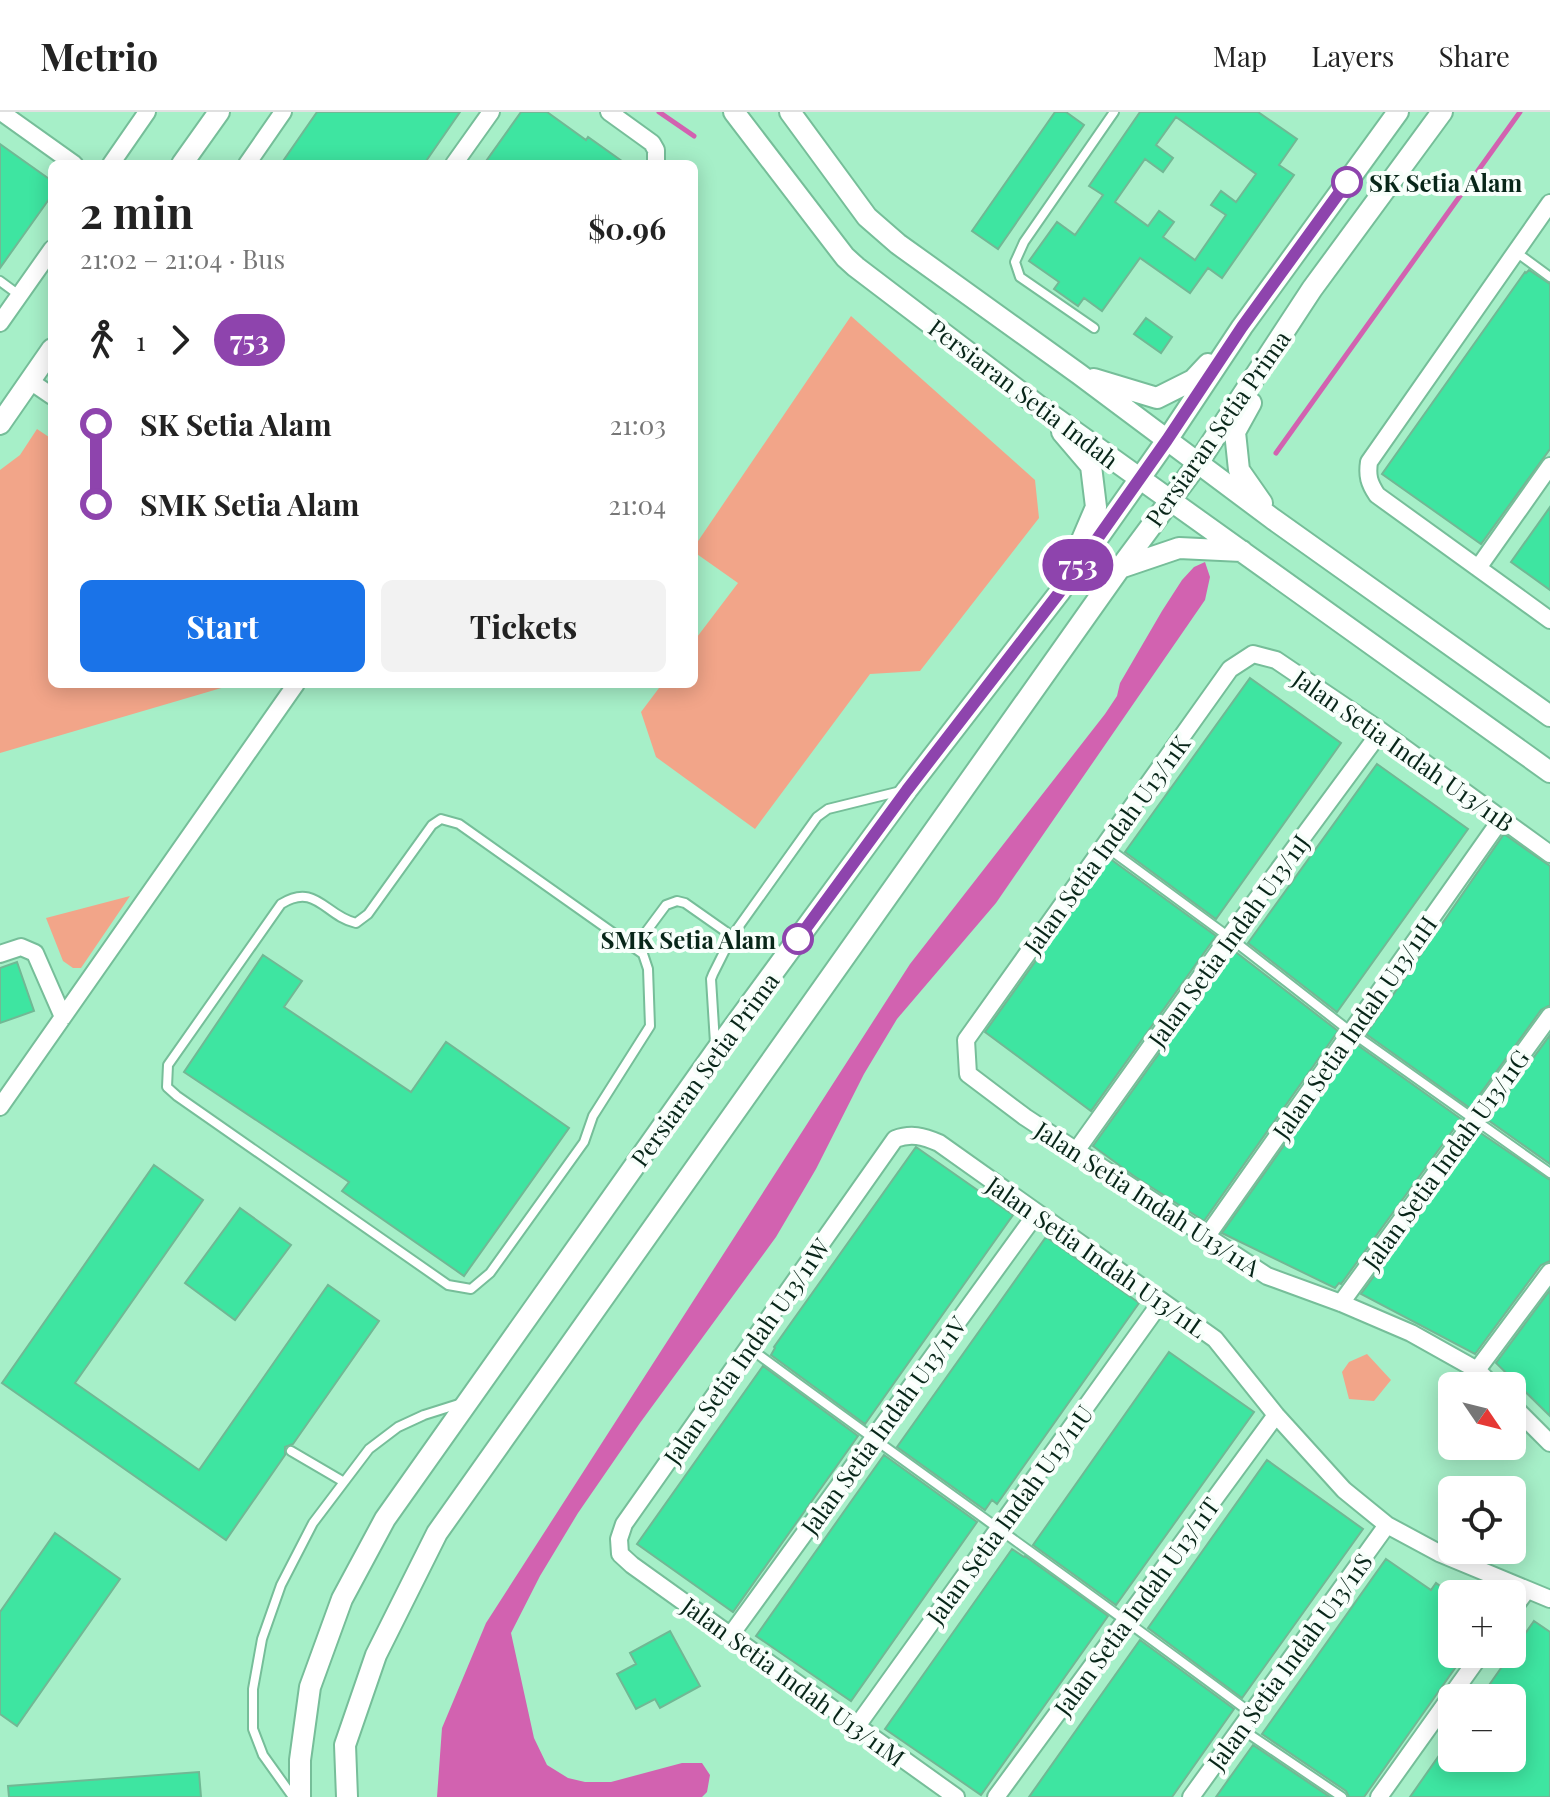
<!DOCTYPE html>
<html lang="en">
<head>
<meta charset="utf-8">
<style>
  body { margin:0; font-family:"Playfair Display",serif; background:#f2f2f2; color:#222; height:100vh; display:flex; flex-direction:column; font-size:30px; white-space:nowrap }
  * { box-sizing:border-box; margin:0 }
  p { font-size:26px; color:#767676 }
  .icon { flex:none; width:44px; height:44px; fill:none; stroke:currentColor; stroke-width:2; stroke-linecap:round; stroke-linejoin:round }
  .map { position:relative; flex:1; overflow:hidden }
  .panel { position:absolute; left:48px; top:48px; width:650px; height:528px; display:flex; flex-direction:column; background:#fff; border-radius:12px; box-shadow:0 4px 20px #0003 }
  .panel>* { flex:none }
  .badge { padding:0 16px; border-radius:26px; font-size:28px; line-height:52px }
  .needle { width:52px; rotate:125deg }
  .tools { position:absolute; left:1438px; top:1260px; display:grid; gap:16px }
  .tools a { display:grid; place-items:center; width:88px; height:88px; border-radius:12px; background:#fff; box-shadow:0 4px 20px #0003; font-size:40px }
  .map>.badge { position:absolute; translate:-50% -50%; box-shadow:0 0 0 4px #fff }
  .legs { display:flex; align-items:center; gap:12px; height:88px; padding:0 32px; font-size:26px }
  .legs p { margin-inline-start:auto }
  .headline { display:flex; align-items:center; justify-content:space-between; height:136px; padding:0 32px }
  h1 { font-size:44px; font-weight:700; line-height:60px }
  .action { display:flex; gap:16px; margin-top:auto; padding:16px 32px }
  .action a { flex:1; height:92px; border-radius:12px; background:#1a73e8; color:#fff; font-size:32px; font-weight:700; line-height:92px; text-align:center }
  .action a+a { background:#f2f2f2; color:#222 }
  ul { padding:0 32px; list-style:none }
  li { display:flex; align-items:center; gap:28px; height:80px; font-size:30px }
  li i { display:grid; place-items:center; width:12px; height:100%; margin:0 10px; background:currentColor }
  li i::after { content:''; width:20px; height:20px; margin:-10px; border:6px solid; border-radius:50%; background:#fff }
  li p { margin-inline-start:auto }
  li:first-child i { background:linear-gradient(#0000 50%,currentColor 0) }
  li:last-child i { background:linear-gradient(currentColor 50%,#0000 0) }
  header { display:flex; align-items:center; gap:48px; box-sizing:border-box; height:112px; padding:0 40px; background:#fff; border-bottom:2px solid #e0e0e0 }
  header strong { font-size:38px }
  nav { display:flex; gap:44px; margin-inline-start:auto; font-size:28px }
  .map>svg:first-child { display:block }
  .green { fill:#f2a589 }
  .water { fill:#d262b0 }
  .lines { fill:none; stroke-linecap:round; stroke-linejoin:round }
  .stream { stroke:#d262b0; stroke-width:5 }
  .building { fill:#3ee5a1; stroke:#71b894; stroke-width:2; fill-rule:evenodd }
  .service-casing { stroke:#76be99; stroke-width:12 }
  .minor-casing { stroke:#76be99; stroke-width:20 }
  .tertiary-casing { stroke:#76be99; stroke-width:24 }
  .service { stroke:#fff; stroke-width:8 }
  .minor { stroke:#fff; stroke-width:16 }
  .tertiary { stroke:#fff; stroke-width:20 }
  .line-1-casing { stroke:#fff; stroke-width:18 }
  .line-1 { stroke:#8e44ad; stroke-width:12 }
  .stop-1-dot { fill:#fff; stroke:#8e44ad; stroke-width:4 }
  .labels { text-anchor:middle; dominant-baseline:central; stroke-width:8; stroke-linejoin:round; paint-order:stroke }
  .stop-label { font-size:24px; font-weight:bold; fill:#082619; stroke:#f8fffb; text-anchor:start }
  .street-label { font-size:24px; fill:#082619; stroke:#f8fffb }
</style>
</head>
<body>
<header>
<strong>Metrio</strong>
<nav><a>Map</a><a>Layers</a><a>Share</a></nav>
</header>
<div class="map">
<svg width="1550" height="1685" viewBox="0 0 1550 1685">
  <rect width="100%" height="100%" fill="#a6efc8"/>
  <path class="green" d="M851 204 1035 368 1039 406 920 559 870 562 755 717 656 645 641 600 662 572H694V529L738 471 694 440V435Z
    M37 317 52 327V572H235L0 641V358L20 343Z
    M130 784 81 856H73L63 849 46 806Z
    M1367 1242 1391 1268 1374 1289 1349 1287 1342 1260 1349 1250Z"/>
  <path class="water" d="M1205 450 1210 465 1205 488 996 791 897 907 864 962 816 1057 776 1125 640 1311 578 1401 540 1464 511 1521 534 1626 547 1653 568 1666 585 1670H611L682 1651H702L710 1663 707 1680 702 1685H437L442 1616 486 1511 910 852 1105 602 1117 584 1120 571 1162 499 1182 468 1194 455Z"/>
  <g class="lines">
    <path class="stream" d="M659 0 694 24
      M1276 341 1520 0"/>
  </g>
  <path class="building" d="M317 0H460L424 52H281Z
    M521 0H547L586 28 588 25 626 52H484Z
    M1055 0H1066L1084 13 998 137 972 119Z
    M1140 0H1258L1297 27 1279 53 1294 63 1222 166 1208 156 1190 181 1140 146 1102 199 1084 186 1078 194 1054 177 1059 170 1029 149 1057 110 1075 123 1103 83 1089 74ZM1176 5 1256 62 1236 90 1221 79 1211 93 1226 103 1195 148 1163 125 1174 110 1159 99 1148 114 1115 90 1145 47 1163 60 1173 46 1156 33Z
    M0 32 52 69V83L0 156Z
    M1529 158 1550 172V337L1481 432 1382 362 1525 160 1526 161Z
    M1146 206 1172 225 1161 241 1134 222Z
    M1550 395V478L1511 450Z
    M1250 566 1341 631 1216 807 1125 740Z
    M1377 652 1468 717 1337 900 1248 831Z
    M1504 722 1550 754V893L1541 898 1470 996 1366 922Z
    M1109 746 1216 824 1091 999 985 920Z
    M1233 838 1338 919 1204 1109 1134 1064 1093 1034Z
    M263 843 302 869 284 895 411 980 446 930 569 1016 464 1164 342 1079 349 1070 184 960Z
    M17 850 34 899 0 911V856Z
    M1550 923V1052L1488 1008Z
    M1356 932 1461 1007 1341 1172 1339 1171 1335 1176 1222 1121Z
    M1479 1020 1550 1068V1149L1541 1153 1475 1242 1361 1182Z
    M916 1035 1013 1103 865 1312 771 1243 775 1236 774 1235Z
    M154 1053 203 1088 75 1271 199 1358 328 1173 379 1209 293 1332 285 1335V1343L226 1428 2 1271Z
    M240 1096 291 1133 235 1208 185 1171Z
    M1046 1125 1139 1191 997 1392 992 1388 985 1398 897 1335Z
    M1550 1178V1304L1496 1251Z
    M1169 1240 1254 1300 1116 1493 1033 1433Z
    M763 1254 858 1324 733 1500 637 1432Z
    M884 1343 977 1410 851 1589 756 1524Z
    M1267 1348 1363 1417 1242 1586 1148 1516Z
    M55 1421 120 1467 17 1614 0 1602V1500Z
    M1012 1437 1024 1445 1025 1444 1108 1504 981 1683 885 1617Z
    M1386 1447 1431 1478 1436 1471 1452 1483V1542H1465L1364 1685H1349L1346 1679 1262 1622Z
    M1534 1509 1550 1520V1685H1410L1452 1625V1646H1512V1586H1480Z
    M670 1519 700 1574 660 1596 655 1587 636 1597 617 1562 636 1552 630 1541Z
    M1140 1528 1234 1597 1172 1685H1029Z
    M1253 1633 1330 1685H1216Z
    M199 1660 201 1685H9L8 1674Z"/>
  <g class="lines">
    <defs>
      <path id="service" d="M1516 140 1550 165
        M0 169 19 183
        M1094 216 1020 165 1015 150 1024 130 1114 0
        M441 707 459 712 643 842 648 857 650 914 593 1004 584 1030 490 1161 471 1177 448 1173 177 984 167 975 168 953 281 792C316 770 325 804 356 811L368 802 432 713Z
        M1105 734 1229 825 1351 920 1550 1061
        M634 836 666 793 677 789 685 791 732 824
        M715 931 711 867 713 862 732 824 817 705 828 697 901 679
        M748 1235C915 1358 1085 1477 1251 1601
        M291 1339 344 1370
        M1240 1616 1342 1685
        M293 1685 263 1643 253 1617V1577L262 1527 281 1473 313 1411 369 1337 398 1315 424 1303 462 1291"/>
      <path id="minor" d="M1 0 74 52
        M609 0 652 31 656 38V52
        M111 52 147 0
        M247 52 283 0
        M454 52 491 0
        M1550 91 1369 350C1367 364 1369 371 1377 383L1550 508
        M0 211 52 137
        M30 269 52 284
        M1478 456 1550 354
        M0 842 21 835 35 841 63 905
        M0 995 296 572
        M1076 1039 1229 825 1381 619
        M1207 1124 1502 706
        M1341 1191 1550 904
        M1477 1258 1550 1160
        M1493 1274 1477 1258 1411 1221 1341 1191 1267 1164 1025 1005 968 962 966 928 1230 557 1253 542 1276 548 1381 619 1550 742
        M1512 1293 1550 1331
        M1512 1498 1527 1478
        M730 1524 1036 1102
        M857 1614 1161 1190
        M956 1685 632 1453 620 1442 619 1427 624 1412 895 1027C911 1021 923 1024 939 1031L1215 1227 1276 1303 1344 1378 1387 1413 1439 1441 1550 1487
        M996 1685 1276 1303
        M1191 1685 1387 1413
        M1379 1685 1481 1542"/>
      <path id="tertiary" d="M734 0 845 145 856 155 1040 295 1550 660
        M790 0 867 105 898 132 1079 262 1273 407 1550 604
        M182 52 219 0
        M1094 267 1157 286 1193 268 1208 252
        M1251 291 1235 320 1239 358 1262 391
        M0 312 52 237
        M1062 320 1091 354 1096 395 1078 437
        M1120 456 1179 436 1242 439
        M300 1685V1648L310 1575 342 1487 385 1407 715 940 907 678 1059 481 1167 328 1242 215 1398 0
        M347 1685 345 1633 376 1543 437 1421 1120 456 1198 351 1312 177 1442 0"/>
    </defs>
    <use href="#service" class="service-casing"/>
    <use href="#minor" class="minor-casing"/>
    <use href="#tertiary" class="tertiary-casing"/>
    <use href="#service" class="service"/>
    <use href="#minor" class="minor"/>
    <use href="#tertiary" class="tertiary"/>
  </g>
  <g class="lines">
    <defs>
      <path id="line-1" d="M798 827 907 678 1059 481 1167 328 1242 215 1347 70"/>
    </defs>
    <use href="#line-1" class="line-1-casing"/>
    <use href="#line-1" class="line-1"/>
  </g>
  <g class="stop-1-dot">
    <circle cx="1347" cy="70" r="14"/>
    <circle cx="798" cy="827" r="14"/>
  </g>
  <g class="labels">
    <g class="stop-label">
      <text x="1369" y="70">SK Setia Alam</text>
      <text x="776" y="827" text-anchor="end">SMK Setia Alam</text>
    </g>
    <g class="street-label">
      <text transform="translate(1024 281) rotate(37)">Persiaran Setia Indah</text>
      <text transform="translate(1217 316) rotate(-55)">Persiaran Setia Prima</text>
      <text transform="translate(1404 638) rotate(35)">Jalan Setia Indah U13/11B</text>
      <text transform="translate(1106 732) rotate(-54)">Jalan Setia Indah U13/11K</text>
      <text transform="translate(1228 828) rotate(-54)">Jalan Setia Indah U13/11J</text>
      <text transform="translate(1354 915) rotate(-55)">Jalan Setia Indah U13/11H</text>
      <text transform="translate(704 957) rotate(-54)">Persiaran Setia Prima</text>
      <text transform="translate(1445 1047) rotate(-54)">Jalan Setia Indah U13/11G</text>
      <text transform="translate(1148 1086) rotate(33)">Jalan Setia Indah U13/11A</text>
      <text transform="translate(1097 1144) rotate(35)">Jalan Setia Indah U13/11L</text>
      <text transform="translate(746 1239) rotate(-55)">Jalan Setia Indah U13/11W</text>
      <text transform="translate(883 1313) rotate(-54)">Jalan Setia Indah U13/11V</text>
      <text transform="translate(1009 1402) rotate(-54)">Jalan Setia Indah U13/11U</text>
      <text transform="translate(1136 1494) rotate(-54)">Jalan Setia Indah U13/11T</text>
      <text transform="translate(1289 1549) rotate(-54)">Jalan Setia Indah U13/11S</text>
      <text transform="translate(794 1569) rotate(36)">Jalan Setia Indah U13/11M</text>
    </g>
  </g>
</svg>
<div class="tools">
<a><svg class="needle" viewBox="-14 -14 28 28"><path d="M0-13l5 13h-10z" fill="#e53935"/><path d="M0 13l5-13h-10z" fill="#767676"/></svg></a>
<a><svg class="icon" aria-label="locate" viewBox="0 0 24 24"><circle cx="12" cy="12" r="6"/><path d="M12 2v4M12 18v4M2 12h4M18 12h4"/></svg></a>
<a>+</a>
<a>−</a>
</div>
<b class="badge" style="left:1078px;top:453px;background:#8e44ad;color:#fff">753</b>
<section class="panel">
<div class="headline"><div><h1>2 min</h1><p>21:02 – 21:04 · Bus</p></div><b>$0.96</b></div>
<div class="legs"><svg class="icon" aria-label="walk" viewBox="0 0 24 24"><circle cx="13" cy="4" r="2"/><path d="M13 8l-2 6 4 7M11 14l-3 7M7 12l3-4h3l4 4"/></svg>1<svg class="icon" aria-label="forward" viewBox="0 0 24 24"><path d="M9 5l7 7-7 7"/></svg><b class="badge" style="background:#8e44ad;color:#fff">753</b></div>
<ul>
<li><i style="color:#8e44ad"></i><b>SK Setia Alam</b><p>21:03</p></li>
<li><i style="color:#8e44ad"></i><b>SMK Setia Alam</b><p>21:04</p></li>
</ul>
<div class="action"><a>Start</a><a>Tickets</a></div>
</section>
</div>
</body>
</html>
